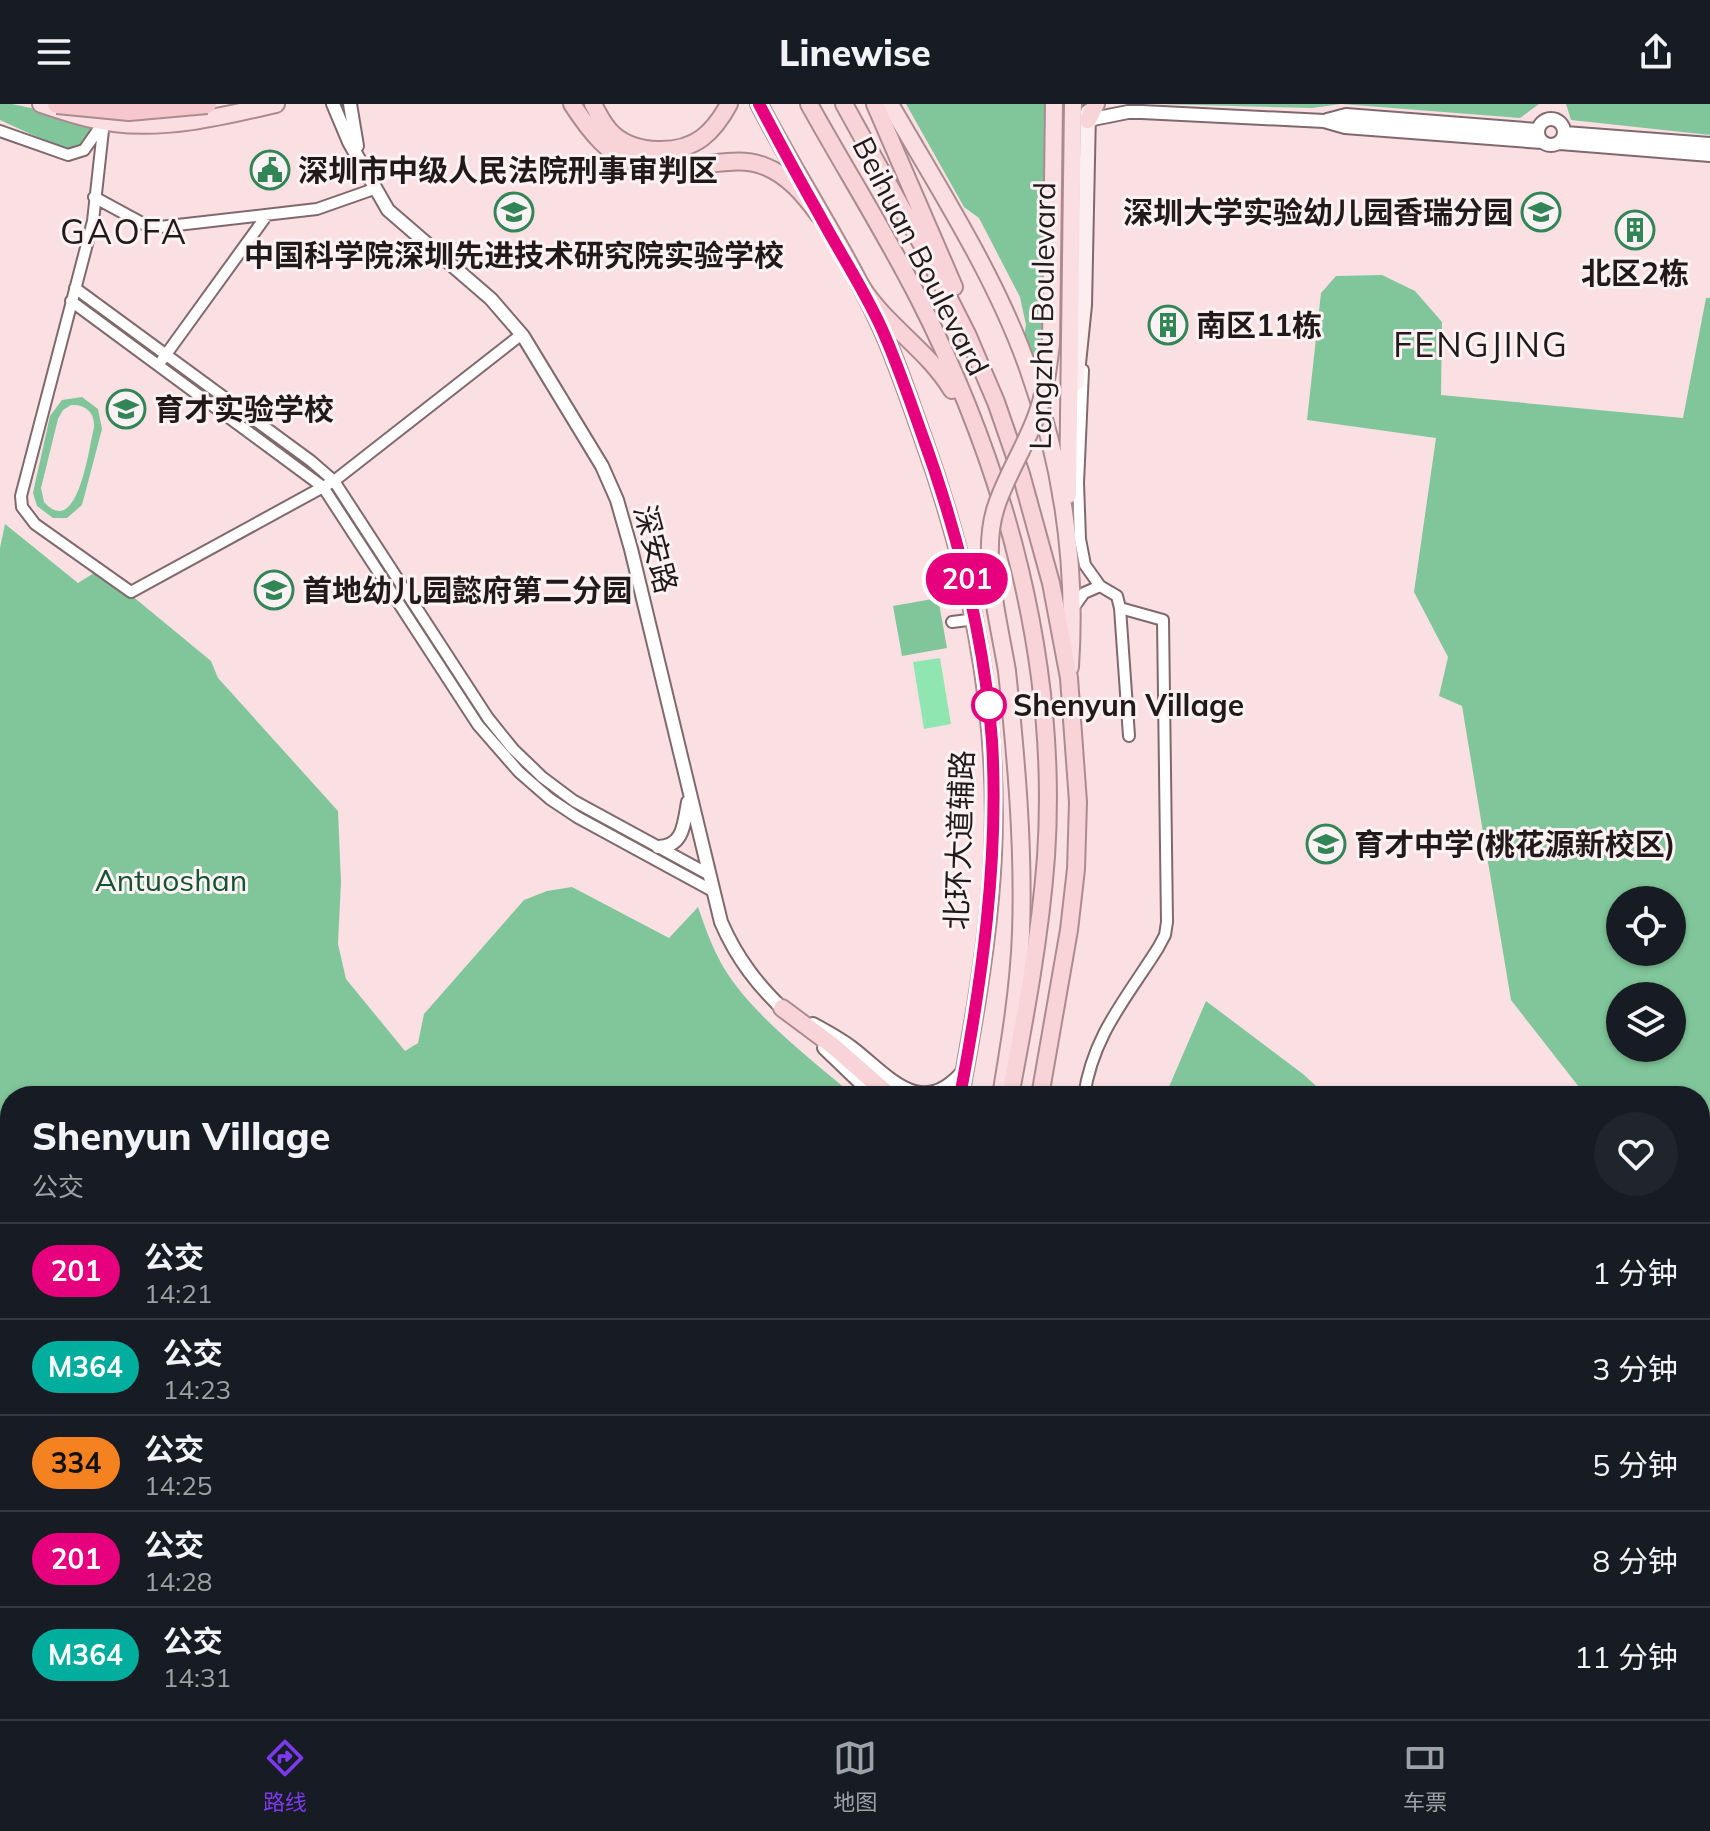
<!DOCTYPE html>
<html lang="zh">
<head>
<meta charset="utf-8">
<style>
  body { margin:0; font-family:Mulish,"Noto Sans SC",sans-serif; background:#20242c; color:#f1f3f6; height:100vh; display:flex; flex-direction:column; font-size:30px; white-space:nowrap }
  * { box-sizing:border-box; margin:0 }
  p { font-size:26px; color:#9ea1a6 }
  .icon { flex:none; width:44px; height:44px; fill:none; stroke:currentColor; stroke-width:2; stroke-linecap:round; stroke-linejoin:round }
  .map { position:relative; flex:1; overflow:hidden }
  .sheet { position:absolute; left:0px; top:982px; width:1710px; height:634px; display:flex; flex-direction:column; background:#171b24; border-radius:32px 32px 0 0; box-shadow:0 2px 6px #0004 }
  .sheet>* { flex:none }
  .badge { padding:0 16px; border-radius:26px; font-size:28px; line-height:52px }
  .controls { position:absolute; left:1606px; top:782px; display:grid; gap:16px }
  .controls a { display:grid; place-items:center; width:80px; height:80px; border-radius:50%; background:#171b24; box-shadow:0 2px 6px #0004; font-size:40px }
  .map>.badge { position:absolute; translate:-50% -50%; box-shadow:0 0 0 4px #fff }
  .round { display:grid; place-items:center; flex:none; width:84px; height:84px; border-radius:42px; background:#20242c }
  .summary { display:flex; align-items:center; justify-content:space-between; height:136px; padding:0 32px }
  h1 { font-size:38px; font-weight:800; line-height:60px }
  ul { padding:0; list-style:none }
  li { display:flex; align-items:center; gap:24px; height:96px; padding:0 32px; border-top:2px solid #363941 }
  li div { flex:1 }
  li b { display:block; font-size:30px }
  li em { font-style:normal }
  li .badge { min-width:88px; font-weight:700; text-align:center }
  header { display:flex; justify-content:space-between; align-items:center; height:104px; padding:0 32px; background:#171b24; font-size:36px; font-weight:800 }
  .menu { display:flex; justify-content:space-around; align-items:center; height:112px; border-top:2px solid #363941; background:#171b24; font-size:22px; color:#9ea1a6 }
  .menu a { display:grid; justify-items:center; gap:4px }
  .menu .on { color:#7c3aed }
  .map>svg:first-child { display:block }
  .green { fill:#81c69a; fill-rule:evenodd }
  .water { fill:#90e6b0 }
  .lines { fill:none; stroke-linecap:round; stroke-linejoin:round }
  .minor-casing { stroke:#80696c; stroke-width:14 }
  .tertiary-casing { stroke:#80696c; stroke-width:16 }
  .secondary-casing { stroke:#80696c; stroke-width:18 }
  .primary-casing { stroke:#ac8b8f; stroke-width:20 }
  .trunk-casing { stroke:#ac8b8f; stroke-width:20 }
  .minor { stroke:#fff; stroke-width:10 }
  .tertiary { stroke:#fff; stroke-width:12 }
  .secondary { stroke:#fceef0; stroke-width:14 }
  .primary { stroke:#fadee2; stroke-width:16 }
  .trunk { stroke:#f8d3d8; stroke-width:16 }
  .primary-bridge-casing { stroke:#ac8b8f; stroke-width:20; stroke-linecap:butt }
  .motorway-bridge-casing { stroke:#ac8b8f; stroke-width:22; stroke-linecap:butt }
  .primary-bridge { stroke:#fadee2; stroke-width:16 }
  .motorway-bridge { stroke:#f6c8ce; stroke-width:18 }
  .line-casing { stroke:#fff; stroke-width:18 }
  .line { stroke:#e6007e; stroke-width:12 }
  .stop-dot { fill:#fff; stroke:#e6007e; stroke-width:4 }
  .labels { text-anchor:middle; dominant-baseline:central; stroke-width:6; stroke-linejoin:round; paint-order:stroke }
  .poi-label { font-size:30px; font-weight:bold; fill:#22191a; stroke:#fcf2f3; text-anchor:start }
  .street-label { font-size:30px; fill:#22191a; stroke:#fcf2f3 }
  .stop-label { font-size:30px; font-weight:bold; fill:#22191a; stroke:#fcf2f3; text-anchor:start }
  .park-label { font-size:30px; fill:#135331; stroke:#fcf2f3 }
  .quarter-label { font-size:34px; letter-spacing:2px; fill:#22191a; stroke:#fcf2f3 }
</style>
</head>
<body>
<header><svg class="icon" aria-label="menu" viewBox="0 0 24 24"><path d="M4 6h16M4 12h16M4 18h16"/></svg>Linewise<svg class="icon" aria-label="share" viewBox="0 0 24 24"><path d="M12 15V3M7 8l5-5 5 5M5 13v7h14v-7"/></svg></header>
<div class="map">
<svg width="1710" height="1615" viewBox="0 0 1710 1615">
  <rect width="100%" height="100%" fill="#fae0e3"/>
  <path class="green" d="M0 0H12L87 16 93 25C85 38 79 45 63 45L0 16Z
    M906 0H1049L1047 179 1038 269 1024 232 1026 221 1020 193 979 114 964 103Z
    M1156 0H1539L1520 14 1341 0 1312 4Z
    M1566 0H1710V31L1571 16Z
    M1382 171 1415 187 1442 218 1441 291 1683 314 1706 194H1710V1615H1490L1488 1606H1700V992H1586L1511 896 1462 602 1439 592 1448 553 1414 488 1436 334 1307 316 1321 189 1336 172ZM1620 796H1672V848H1620ZM1620 892H1672V944H1620Z
    M82 293 98 305 102 325 82 401 67 414H53L37 402 33 389 50 312 62 296ZM71 301C86 300 95 309 94 323 89 343 78 436 44 398L41 384 58 315 63 306Z
    M5 420 78 479 94 469 131 491 211 557 218 574 338 707 341 778 338 840 346 875 405 947 418 939 424 910 524 796 547 787 572 783 669 834 698 803C704 820 710 838 719 855 744 905 811 955 854 992H10V1304L0 1284V444Z
    M938 494 947 544 902 552 893 502Z
    M1206 897 1303 970 1327 992H1165Z
    M140 1606H793L792 1615H145Z
    M998 1606H1360L1364 1615H998Z"/>
  <path class="water" d="M940 554 951 620 924 625 913 558Z"/>
  <g class="lines">
    <defs>
      <path id="minor" d="M104 17 93 117 21 392 22 403 35 420 131 488 334 377 522 230
        M0 27 68 51 84 46 103 19
        M94 93 151 124 317 105 374 85
        M75 184 311 357 334 377 488 614 513 645 542 673 574 697 708 770
        M71 197 323 383 478 621 519 668 550 695 577 713 711 786
        M162 256 267 111
        M1083 266 1078 379 1080 435 1085 461 1100 482 1117 492 1120 504 1129 632
        M1074 503 1084 489 1100 482
        M952 518 976 515
        M1084 992C1093 931 1126 895 1158 844L1165 831 1167 818 1163 516 1120 504
        M0 1404 10 1425
        M94 1606 98 1615"/>
      <path id="tertiary" d="M333 0 349 38 388 106 491 195 523 232 602 362 617 396 631 445 721 818C737 855 758 882 788 910
        M350 0 357 42
        M1538 28a13 13 0 1 1 26 0a13 13 0 1 1-26 0Z
        M1088 16 1128 8H1142L1324 17 1345 23 1542 38
        M1327 16 1346 11 1538 26
        M1565 29 1710 40
        M1560 39 1710 51
        M658 743C684 743 684 719 688 698
        M813 920C826 927 839 934 851 943 888 971 921 1018 964 966
        M824 944 874 992"/>
      <path id="secondary" d="M1076 279 1084 201 1088 8"/>
      <path id="primary" d="M41 0C65 8 89 16 114 19 168 26 224 12 276 0
        M759 0C798 75 846 146 881 223 897 258 909 295 922 331 976 480 1005 635 990 794 984 861 972 927 960 992
        M890 0C939 85 995 171 1028 264 1063 362 1077 459 1070 563
        M1051 240 1054 0
        M1068 391 1073 0
        M1001 992C1010 938 1019 884 1021 829 1024 742 1016 653 1007 567"/>
      <path id="trunk" d="M572 0C613 63 636 68 708 60 727 58 746 55 764 62 788 71 804 91 819 111
        M593 0C599 11 604 23 614 31 636 50 679 51 702 34 714 25 722 13 729 0
        M809 0C845 65 885 128 919 195 1006 366 1059 560 1046 753 1040 834 1025 913 1010 992
        M844 0 921 139 967 230 996 298 1021 370 1051 479 1069 574 1078 698 1076 765 1069 826 1040 992
        M875 0 954 183
        M1088 16 1096 0
        M861 182C886 222 927 245 952 286
        M782 904 833 942 890 992
        M897 1615V1606
        M927 1615 928 1606
        M942 1615 944 1606"/>
    </defs>
    <use href="#minor" class="minor-casing"/>
    <use href="#tertiary" class="tertiary-casing"/>
    <use href="#secondary" class="secondary-casing"/>
    <use href="#primary" class="primary-casing"/>
    <use href="#trunk" class="trunk-casing"/>
    <use href="#minor" class="minor"/>
    <use href="#tertiary" class="tertiary"/>
    <use href="#secondary" class="secondary"/>
    <use href="#primary" class="primary"/>
    <use href="#trunk" class="trunk"/>
    <defs>
      <path id="primary-bridge" d="M1007 567C999 518 980 451 996 403 1006 372 1025 343 1036 313 1045 290 1048 265 1051 240"/>
      <path id="motorway-bridge" d="M57 0 129 7 207 0"/>
    </defs>
    <use href="#primary-bridge" class="primary-bridge-casing"/>
    <use href="#motorway-bridge" class="motorway-bridge-casing"/>
    <use href="#primary-bridge" class="primary-bridge"/>
    <use href="#motorway-bridge" class="motorway-bridge"/>
  </g>
  <g class="lines">
    <defs>
      <path id="line" d="M759 0C779 38 799 75 820 112 840 149 863 184 881 223 896 256 908 291 920 325 957 426 984 529 992 637 999 756 982 876 960 992"/>
    </defs>
    <use href="#line" class="line-casing"/>
    <use href="#line" class="line"/>
  </g>
  <defs>
    <symbol id="civic-ring" viewBox="-11 -11 22 22"><circle r="9.5" fill="#fcf2f3" stroke="#328556" stroke-width="1.5"/><path d="M-.6-6.5H3V-4.5H.6V-3L4-1V1h2V6H-6V1h2V-1L-.6-3ZM-1.2 2.5V6h2.4V2.5Z" fill="#328556"/></symbol>
    <symbol id="school-ring" viewBox="-11 -11 22 22"><circle r="9.5" fill="#fcf2f3" stroke="#328556" stroke-width="1.5"/><path d="M0-5L7-2L0 1L-7-2ZM-4 1L0 2.5L4 1V4Q0 6-4 4Z" fill="#328556"/></symbol>
    <symbol id="building-ring" viewBox="-11 -11 22 22"><circle r="9.5" fill="#fcf2f3" stroke="#328556" stroke-width="1.5"/><path d="M-4-6H4V6H1V3H-1V6H-4ZM-2.5-4.3h1.7v1.8h-1.7ZM.8-4.3h1.7v1.8H.8ZM-2.5-1h1.7V.8h-1.7ZM.8-1h1.7V.8H.8Z" fill="#328556"/></symbol>
  </defs>
  <g fill-rule="evenodd">
    <use href="#civic-ring" x="248" y="44" width="44" height="44"/>
    <use href="#school-ring" x="492" y="86" width="44" height="44"/>
    <use href="#school-ring" x="1519" y="86" width="44" height="44"/>
    <use href="#building-ring" x="1613" y="104" width="44" height="44"/>
    <use href="#building-ring" x="1146" y="199" width="44" height="44"/>
    <use href="#school-ring" x="104" y="283" width="44" height="44"/>
    <use href="#school-ring" x="252" y="464" width="44" height="44"/>
    <use href="#school-ring" x="1304" y="718" width="44" height="44"/>
  </g>
  <circle class="stop-dot" cx="989" cy="601" r="16"/>
  <g class="labels">
    <g class="poi-label">
      <text x="298" y="66">深圳市中级人民法院刑事审判区</text>
      <text x="1513" y="108" text-anchor="end">深圳大学实验幼儿园香瑞分园</text>
      <text x="514" y="151" text-anchor="middle">中国科学院深圳先进技术研究院实验学校</text>
      <text x="1635" y="169" text-anchor="middle">北区2栋</text>
      <text x="1196" y="221">南区11栋</text>
      <text x="154" y="305">育才实验学校</text>
      <text x="302" y="486">首地幼儿园懿府第二分园</text>
      <text x="1354" y="740">育才中学(桃花源新校区)</text>
    </g>
    <g class="street-label">
      <text transform="translate(921 152) rotate(63)">Beihuan Boulevard</text>
      <text transform="translate(1042 212) rotate(-89)">Longzhu Boulevard</text>
      <text transform="translate(656 445) rotate(75)">深安路</text>
      <text transform="translate(959 736) rotate(-88)">北环大道辅路</text>
    </g>
    <g class="stop-label">
      <text x="1013" y="601">Shenyun Village</text>
    </g>
    <g class="park-label">
      <text x="171" y="776">Antuoshan</text>
    </g>
    <g class="quarter-label">
      <text x="124" y="127">GAOFA</text>
      <text x="1481" y="240">FENGJING</text>
    </g>
  </g>
</svg>
<div class="controls">
<a><svg class="icon" aria-label="locate" viewBox="0 0 24 24"><circle cx="12" cy="12" r="6"/><path d="M12 2v4M12 18v4M2 12h4M18 12h4"/></svg></a>
<a><svg class="icon" aria-label="layers" viewBox="0 0 24 24"><path d="M12 4l9 5-9 5-9-5zM3 14l9 5 9-5"/></svg></a>
</div>
<b class="badge" style="left:967px;top:475px;background:#e6007e;color:#fff">201</b>
<section class="sheet">
<div class="summary"><div><h1>Shenyun Village</h1><p>公交</p></div><a class="round"><svg class="icon" aria-label="heart" viewBox="0 0 24 24"><path d="M12 20l-8-8c-3-5 5-10 8-4 3-6 11-1 8 4z"/></svg></a></div>
<ul>
<li><span class="badge" style="background:#e6007e;color:#fff">201</span><div><b>公交</b><p>14:21</p></div><em>1 分钟</em></li>
<li><span class="badge" style="background:#01ad9c;color:#fff">M364</span><div><b>公交</b><p>14:23</p></div><em>3 分钟</em></li>
<li><span class="badge" style="background:#f58220;color:#111">334</span><div><b>公交</b><p>14:25</p></div><em>5 分钟</em></li>
<li><span class="badge" style="background:#e6007e;color:#fff">201</span><div><b>公交</b><p>14:28</p></div><em>8 分钟</em></li>
<li><span class="badge" style="background:#01ad9c;color:#fff">M364</span><div><b>公交</b><p>14:31</p></div><em>11 分钟</em></li>
</ul>
</section>
</div>
<nav class="menu">
<a class="on"><svg class="icon" aria-label="directions" viewBox="0 0 24 24"><path d="M12 3l9 9-9 9-9-9zM9 14v-3h6M13 9l2 2-2 2"/></svg>路线</a>
<a><svg class="icon" aria-label="map" viewBox="0 0 24 24"><path d="M3 6l6-2 6 2 6-2v14l-6 2-6-2-6 2zM9 4v14M15 6v14"/></svg>地图</a>
<a><svg class="icon" aria-label="tickets" viewBox="0 0 24 24"><path d="M3 7h18v10H3zM15 7v10"/></svg>车票</a>
</nav>
</body>
</html>
